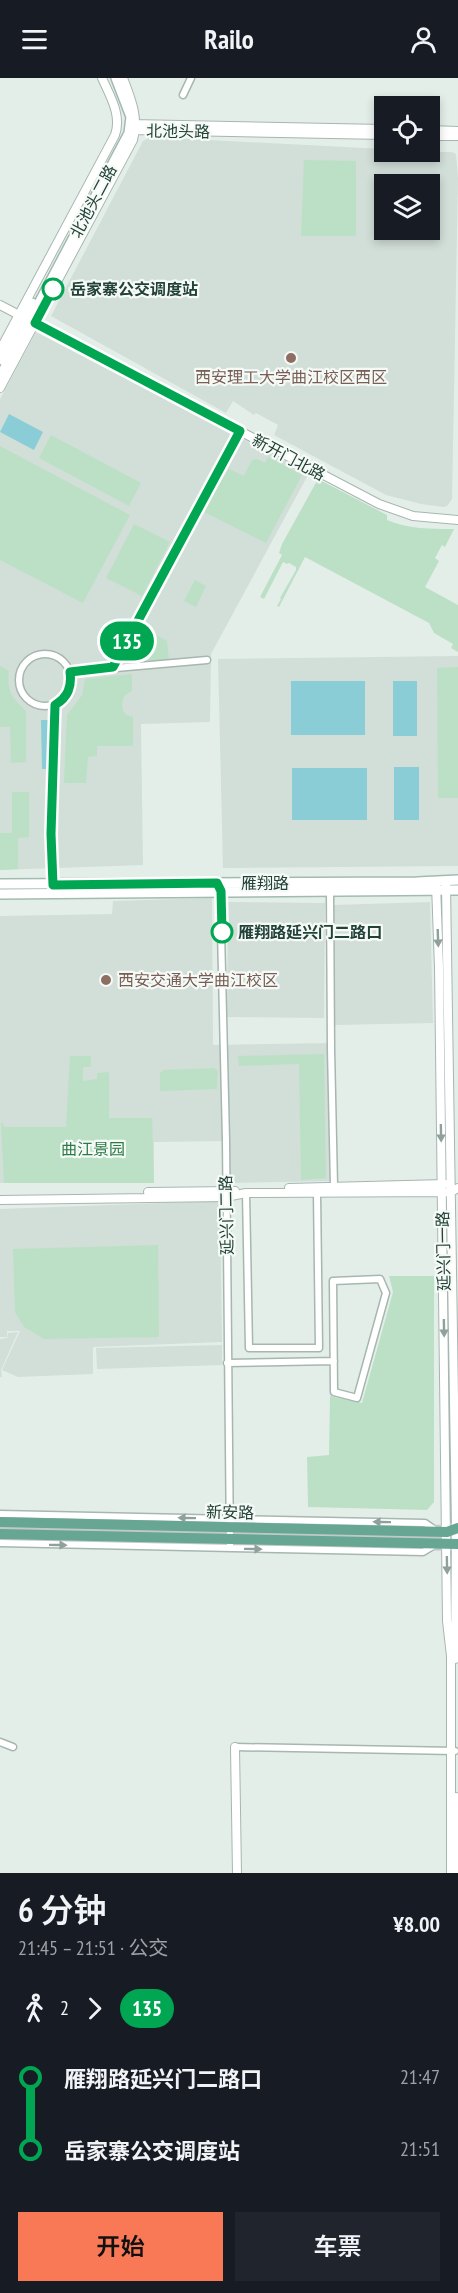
<!DOCTYPE html>
<html lang="zh">
<head>
<meta charset="utf-8">
<style>
  body { margin:0; font-family:"PT Sans Narrow","Noto Sans SC",sans-serif; background:#20242c; color:#f1f3f6; height:100vh; display:flex; flex-direction:column; font-size:22px; white-space:nowrap }
  * { box-sizing:border-box; margin:0 }
  p { font-size:20px; color:#9ea1a6 }
  .icon { flex:none; width:33px; height:33px; fill:none; stroke:currentColor; stroke-width:2; stroke-linecap:round; stroke-linejoin:round }
  .map { position:relative; height:1795px; overflow:hidden }
  .sheet { display:flex; flex-direction:column; background:#171b24; flex:1 }
  .sheet>* { flex:none }
  .badge { padding:0 12px; border-radius:20px; font-size:21px; line-height:39px }
  .buttons { position:absolute; left:374px; top:18px; display:grid; gap:12px }
  .buttons a { display:grid; place-items:center; width:66px; height:66px; border-radius:0px; background:#171b24; box-shadow:0 3px 9px #0003; font-size:30px }
  .map>.badge { position:absolute; translate:-50% -50%; box-shadow:0 0 0 3px #fff }
  .legs { display:flex; align-items:center; gap:9px; height:66px; padding:0 18px; font-size:20px }
  .legs p { margin-inline-start:auto }
  .summary { display:flex; align-items:center; justify-content:space-between; height:102px; padding:0 18px }
  h1 { font-size:33px; font-weight:600; line-height:45px }
  .cta { display:flex; gap:12px; margin-top:auto; padding:12px 18px }
  .cta a { flex:1; height:69px; border-radius:0px; background:#f97957; color:#111; font-size:24px; font-weight:600; line-height:69px; text-align:center }
  .cta a+a { background:#20242c; color:#f1f3f6 }
  ul { padding:0 18px; list-style:none }
  li { display:flex; align-items:center; gap:21px; height:72px; font-size:22px }
  li i { display:grid; place-items:center; width:9px; height:100%; margin:0 8px; background:currentColor }
  li i::after { content:''; width:15px; height:15px; margin:-8px; border:4px solid; border-radius:50%; background:#171b24 }
  li p { margin-inline-start:auto }
  li:first-child i { background:linear-gradient(#0000 50%,currentColor 0) }
  li:last-child i { background:linear-gradient(currentColor 50%,#0000 0) }
  header { display:flex; justify-content:space-between; align-items:center; height:78px; padding:0 18px; background:#171b24; font-size:27px; font-weight:600 }
  .map>svg:first-child { display:block }
  .built { fill:#d2ded8; fill-rule:evenodd }
  .green { fill:#bce0c5 }
  .water { fill:#8acdd6 }
  .lines { fill:none; stroke-linecap:round; stroke-linejoin:round }
  .minor-casing { stroke:#a6b7b0; stroke-width:9 }
  .tertiary-casing { stroke:#a6b7b0; stroke-width:10 }
  .secondary-casing { stroke:#a2bbb1; stroke-width:12 }
  .primary-casing { stroke:#c1cac7; stroke-width:14 }
  .minor { stroke:#fff; stroke-width:6 }
  .tertiary { stroke:#fff; stroke-width:8 }
  .secondary { stroke:#fff; stroke-width:9 }
  .primary { stroke:#66a693; stroke-width:10 }
  .oneway { fill:#90a09c }
  .line-1-casing { stroke:#fff; stroke-width:14 }
  .line-1 { stroke:#00a651; stroke-width:9 }
  .stop-1-dot { fill:#fff; stroke:#00a651; stroke-width:3 }
  .education-dot { fill:#8d6e63; stroke:#f5faf7; stroke-width:2 }
  .labels { text-anchor:middle; dominant-baseline:central; stroke-width:4.5; stroke-linejoin:round; paint-order:stroke }
  .street-label { font-size:16px; fill:#224138; stroke:#f5faf7 }
  .stop-label { font-size:16px; font-weight:bold; fill:#224138; stroke:#f5faf7; text-anchor:start }
  .education-label { font-size:16px; fill:#785e54; stroke:#f5faf7 }
  .park-label { font-size:16px; fill:#2a7b46; stroke:#f5faf7 }
</style>
</head>
<body>
<header><svg class="icon" aria-label="menu" viewBox="0 0 24 24"><path d="M4 6h16M4 12h16M4 18h16"/></svg>Railo<svg class="icon" aria-label="person" viewBox="0 0 24 24"><circle cx="12" cy="8" r="4"/><path d="M4 21q1-7 8-7t8 7"/></svg></header>
<div class="map">
<svg width="458" height="1795" viewBox="0 0 458 1795">
  <rect width="100%" height="100%" fill="#e4eee9"/>
  <path class="built" d="M151 59 384 71V74H452L456 76 458 100 452 421 447 428 444 429 421 426 386 417 274 357 278 347 256 335 254 337 233 323 226 335 51 238 143 63ZM384 106H429V152H384Z
    M36 254 309 395 211 576 210 644 141 646 143 787 0 792V321Z
    M458 578V788L223 790 218 581Z
    M212 820 213 967 331 965 333 1103 228 1105 227 1063 154 1064V1105H0V838L112 836 113 823Z
    M228 824 325 825 324 940 227 939Z
    M430 824 433 945 335 947 334 827Z
    M220 1123 222 1264 93 1269V1296L18 1299 2 1292 20 1253H7V1259H0V1131Z
    M18 1254 1 1292 2 1299H0V1261L7 1260 8 1255Z
    M222 1267V1287L97 1291 96 1270Z"/>
  <path class="green" d="M304 82 356 83V158H301Z
    M51 357 141 405 129 428 39 380Z
    M0 368 130 437 83 525 0 482Z
    M268 379 302 397 266 465 204 434 216 408 229 391 244 398 252 382 257 381 265 385Z
    M318 401 387 437V442C408 451 431 451 454 451L445 469 442 467 435 480 439 483 425 509 458 527V574L451 570 453 566 434 555 429 545 305 479 279 529 277 528 281 521 280 520 296 492V489L289 485 287 486 283 484 264 521 260 519 282 477 279 475 282 466Z
    M134 446 170 464 142 518 106 500Z
    M195 502 206 508 196 529 184 523Z
    M142 549 167 563 169 582 133 583 129 581 128 575Z
    M0 588 9 593C7 614 11 619 26 633V684L11 685 10 649H0Z
    M458 589V720H438L437 590Z
    M132 596V613L125 617C121 625 121 631 126 637L133 639V668H97V678L88 679 86 705H64L67 637 82 617 85 601Z
    M12 714H29V759L18 760V791L0 792V755H12Z
    M324 976 326 1100 301 1102 299 986 239 988 238 978Z
    M70 978H91V989H83V1003L97 1001V995L109 994V1040H152L154 1105H4L1 1044 5 1049H66Z
    M214 990 218 993 217 1011 160 1013V995L164 992Z
    M158 1167 159 1259 44 1261 24 1249 15 1234 13 1171Z
    M389 1198H434V1424L427 1432 308 1429 307 1379 329 1377 330 1318 362 1325 393 1214Z"/>
  <path class="water" d="M9 336 43 354 34 372 0 354Z
    M291 603H365V657H291Z
    M393 603H417V658H393Z
    M41 642H49L50 691H42Z
    M394 689H419V742H394Z
    M292 690H367V742H292Z"/>
  <g class="lines">
    <defs>
      <path id="minor" d="M183 17 191 0
        M19 602a26 26 0 1 1 52 0a26 26 0 1 1-52 0Z
        M113 589 240 353
        M70 594 207 582
        M52 809 55 627
        M220 811 226 1062 230 1470
        M330 812 331 971 334 1108
        M246 1115 249 1270H319L317 1115
        M380 1201 386 1215 357 1320 334 1314 333 1203Z
        M227 1285 334 1283
        M0 1436 425 1445 435 1452
        M0 1465 423 1474 433 1468
        M0 1664 13 1669
        M235 1669 455 1673"/>
      <path id="tertiary" d="M131 46 384 51
        M132 52 384 57
        M429 52 458 53
        M429 58H458
        M0 227 23 239
        M30 243 379 426 413 438 458 442
        M0 272 115 57C122 37 110 18 102 0
        M0 310 133 62C139 39 131 21 123 0
        M436 806 439 890 447 1543 451 1578V1795
        M446 807 456 1450 455 1581
        M289 1110 445 1106
        M148 1114 235 1113
        M0 1122 226 1119 246 1115 451 1114 458 1110
        M235 1669 237 1795
        M456 1719V1795"/>
      <path id="secondary" d="M2 282 32 225
        M0 299 129 55 131 39 116 0
        M0 806 417 804 458 802
        M0 816 458 812"/>
      <path id="primary" d="M0 1444 447 1454 458 1450
        M0 1456 458 1466"/>
    </defs>
    <use href="#minor" class="minor-casing"/>
    <use href="#tertiary" class="tertiary-casing"/>
    <use href="#secondary" class="secondary-casing"/>
    <use href="#primary" class="primary-casing"/>
    <use href="#minor" class="minor"/>
    <use href="#tertiary" class="tertiary"/>
    <use href="#secondary" class="secondary"/>
    <use href="#primary" class="primary"/>
  </g>
  <defs><path id="oneway-solid" d="M-6-.8H1V-3.2L6.5 0L1 3.2V.8H-6Z" transform="scale(1.5)"/></defs>
  <g class="oneway">
    <use href="#oneway-solid" transform="translate(438 860) rotate(88)"/>
    <use href="#oneway-solid" transform="translate(441 1055) rotate(89)"/>
    <use href="#oneway-solid" transform="translate(444 1250) rotate(89)"/>
    <use href="#oneway-solid" transform="translate(187 1440) rotate(-179)"/>
    <use href="#oneway-solid" transform="translate(382 1444) rotate(-179)"/>
    <use href="#oneway-solid" transform="translate(58 1467) rotate(1)"/>
    <use href="#oneway-solid" transform="translate(253 1471) rotate(1)"/>
    <use href="#oneway-solid" transform="translate(447 1487) rotate(89)"/>
  </g>
  <g class="lines">
    <defs>
      <path id="line-1" d="M53 211 35 245 240 353 113 589 70 594C72 609 68 619 55 627L51 756 53 807 217 805 221 813 222 854"/>
    </defs>
    <use href="#line-1" class="line-1-casing"/>
    <use href="#line-1" class="line-1"/>
  </g>
  <g class="stop-1-dot">
    <circle cx="53" cy="211" r="10"/>
    <circle cx="222" cy="854" r="10"/>
  </g>
  <g class="education-dot">
    <circle cx="291" cy="280" r="6"/>
    <circle cx="106" cy="902" r="6"/>
  </g>
  <g class="labels">
    <g class="street-label">
      <text transform="translate(178 53) rotate(1)">北池头路</text>
      <text transform="translate(93 123) rotate(-62)">北池头二路</text>
      <text transform="translate(289 379) rotate(28)">新开门北路</text>
      <text x="265" y="805">雁翔路</text>
      <text transform="translate(226 1137) rotate(-91)">延兴门二路</text>
      <text transform="translate(443 1173) rotate(-91)">延兴门一路</text>
      <text transform="translate(230 1434) rotate(1)">新安路</text>
    </g>
    <g class="stop-label">
      <text x="70" y="211">岳家寨公交调度站</text>
      <text x="238" y="854">雁翔路延兴门二路口</text>
    </g>
    <g class="education-label">
      <text x="291" y="299">西安理工大学曲江校区西区</text>
      <text x="118" y="902" text-anchor="start">西安交通大学曲江校区</text>
    </g>
    <g class="park-label">
      <text x="93" y="1071">曲江景园</text>
    </g>
  </g>
</svg>
<div class="buttons">
<a><svg class="icon" aria-label="locate" viewBox="0 0 24 24"><circle cx="12" cy="12" r="6"/><path d="M12 2v4M12 18v4M2 12h4M18 12h4"/></svg></a>
<a><svg class="icon" aria-label="layers" viewBox="0 0 24 24"><path d="M12 4l9 5-9 5-9-5zM3 14l9 5 9-5"/></svg></a>
</div>
<b class="badge" style="left:127px;top:563px;background:#00a651;color:#fff">135</b>
</div>
<section class="sheet">
<div class="summary"><div><h1>6 分钟</h1><p>21:45 – 21:51 · 公交</p></div><b>¥8.00</b></div>
<div class="legs"><svg class="icon" aria-label="walk" viewBox="0 0 24 24"><circle cx="13" cy="4" r="2"/><path d="M13 8l-2 6 4 7M11 14l-3 7M7 12l3-4h3l4 4"/></svg>2<svg class="icon" aria-label="forward" viewBox="0 0 24 24"><path d="M9 5l7 7-7 7"/></svg><b class="badge" style="background:#00a651;color:#fff">135</b></div>
<ul>
<li><i style="color:#00a651"></i><b>雁翔路延兴门二路口</b><p>21:47</p></li>
<li><i style="color:#00a651"></i><b>岳家寨公交调度站</b><p>21:51</p></li>
</ul>
<div class="cta"><a>开始</a><a>车票</a></div>
</section>
</body>
</html>
